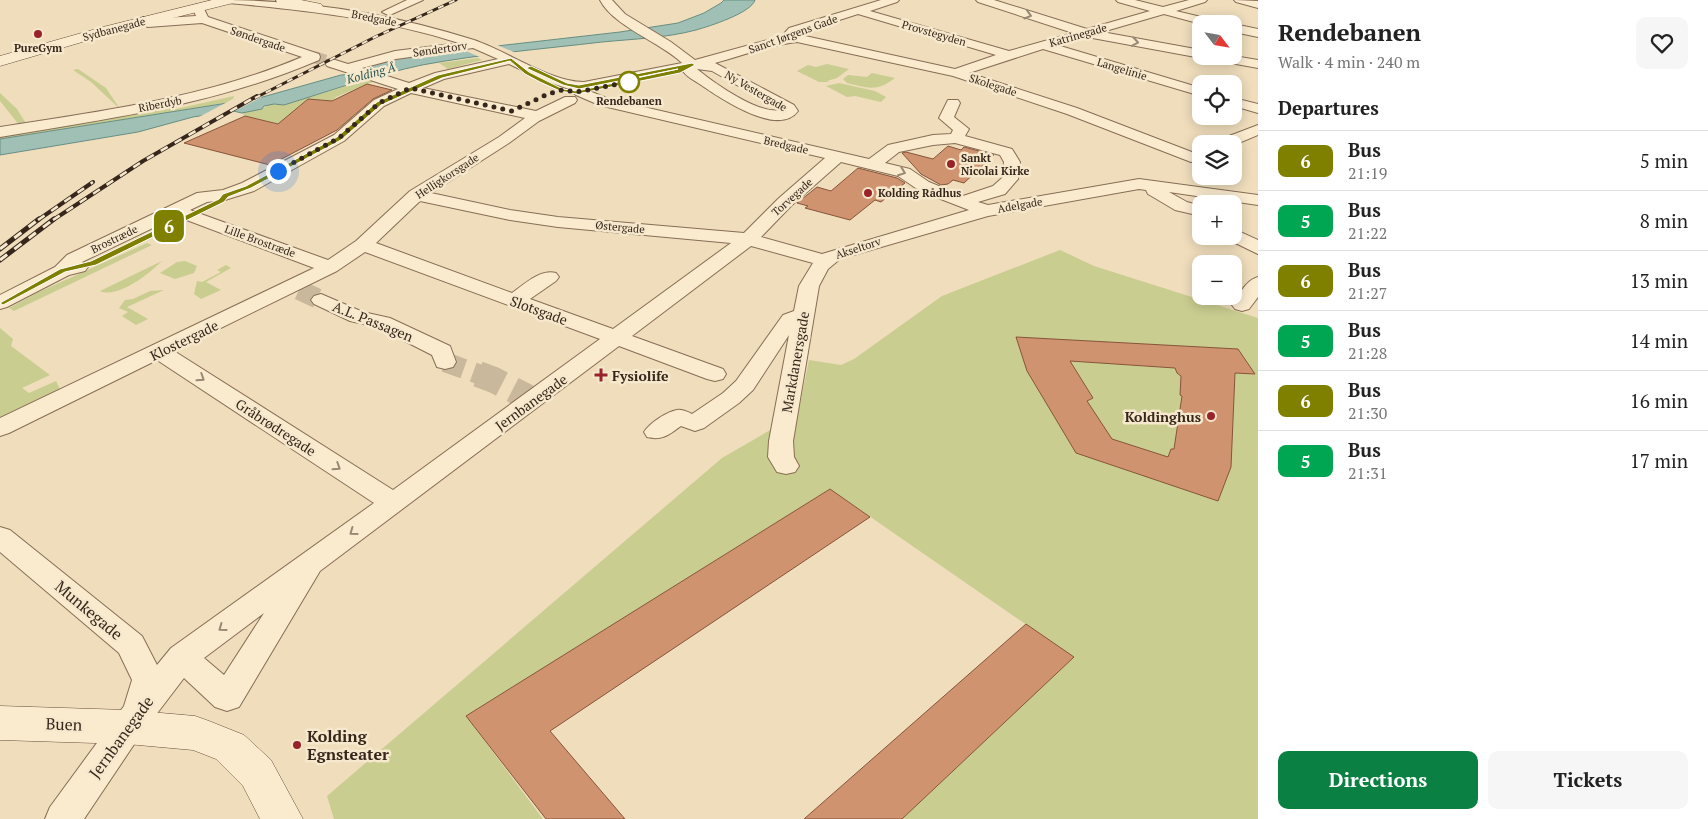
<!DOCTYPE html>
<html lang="en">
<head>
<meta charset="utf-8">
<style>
  body { margin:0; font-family:"PT Serif",serif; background:#f6f6f6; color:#222; height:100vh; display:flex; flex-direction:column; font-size:19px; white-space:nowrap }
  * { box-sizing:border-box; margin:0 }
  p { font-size:16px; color:#767676 }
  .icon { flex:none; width:28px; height:28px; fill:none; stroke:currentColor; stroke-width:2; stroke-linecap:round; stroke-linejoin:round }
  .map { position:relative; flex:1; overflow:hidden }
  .sheet { display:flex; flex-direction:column; background:#fff; width:450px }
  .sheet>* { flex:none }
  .badge { padding:0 10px; border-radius:8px; font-size:18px; line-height:32px }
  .needle { width:32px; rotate:121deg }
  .buttons { position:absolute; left:1192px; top:15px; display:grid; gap:10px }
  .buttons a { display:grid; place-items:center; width:50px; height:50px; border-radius:10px; background:#fff; box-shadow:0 2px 12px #0003; font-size:25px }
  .you { position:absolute; width:25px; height:25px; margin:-12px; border:4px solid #fff; border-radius:50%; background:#1a73e8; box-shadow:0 0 0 8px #1a73e833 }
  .map>.badge { position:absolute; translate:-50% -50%; box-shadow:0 0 0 2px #fff }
  h2 { padding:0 20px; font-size:19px; line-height:45px }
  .round { display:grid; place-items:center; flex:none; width:52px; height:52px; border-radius:10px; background:#f6f6f6 }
  .headline { display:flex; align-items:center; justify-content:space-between; height:85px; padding:0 20px }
  h1 { font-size:24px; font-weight:600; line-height:38px }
  .button { display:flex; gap:10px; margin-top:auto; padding:10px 20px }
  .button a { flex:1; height:58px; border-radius:10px; background:#0b8043; color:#fff; font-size:20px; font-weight:600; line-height:58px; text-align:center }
  .button a+a { background:#f6f6f6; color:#222 }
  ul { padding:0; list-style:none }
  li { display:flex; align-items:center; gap:15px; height:60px; padding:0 20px; border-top:1px solid #e0e0e0 }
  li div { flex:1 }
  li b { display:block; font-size:19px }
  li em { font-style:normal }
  li .badge { min-width:55px; font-weight:700; text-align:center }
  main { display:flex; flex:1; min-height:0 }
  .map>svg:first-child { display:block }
  .green { fill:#c9cd90 }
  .water { fill:#a0c0b5; stroke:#688e82 }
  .pier { fill:#efddbc }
  .building { fill:#cf9370; stroke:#87553a; fill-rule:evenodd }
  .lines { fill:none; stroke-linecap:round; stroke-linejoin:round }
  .street-tunnel-far2 { stroke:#cab89c; stroke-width:12; stroke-dasharray:12 6; stroke-linecap:butt }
  .street-tunnel-far1 { stroke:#cab89c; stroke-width:20; stroke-dasharray:20 10; stroke-linecap:butt }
  .street-tunnel { stroke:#cab89c; stroke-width:26; stroke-dasharray:26 12; stroke-linecap:butt }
  .street-casing { stroke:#876d55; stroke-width:2 }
  .secondary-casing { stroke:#694e39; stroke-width:1 }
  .street { fill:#faebcf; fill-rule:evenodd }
  .secondary { fill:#faebcf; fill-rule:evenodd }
  .rail-far2-casing { stroke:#36261b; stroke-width:3 }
  .rail-far1-casing { stroke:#36261b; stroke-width:4 }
  .rail-casing { stroke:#36261b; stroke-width:5 }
  .rail-far2 { stroke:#f6e8cc; stroke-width:2; stroke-dasharray:6; stroke-linecap:butt }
  .rail-far1 { stroke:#f6e8cc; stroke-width:2.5; stroke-dasharray:8; stroke-linecap:butt }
  .rail { stroke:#f6e8cc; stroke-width:3; stroke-dasharray:9; stroke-linecap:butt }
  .oneway { stroke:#988875 }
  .line { fill:#808000; stroke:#fff }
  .walk { stroke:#36261b; stroke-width:5; stroke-dasharray:0 9 }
  .poi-dot { fill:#98232a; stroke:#f6e8cc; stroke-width:2 }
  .stop-dot { fill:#fff; stroke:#808000; stroke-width:2.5 }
  .labels { text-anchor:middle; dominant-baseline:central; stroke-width:5; stroke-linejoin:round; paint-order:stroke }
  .far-street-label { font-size:11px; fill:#36261b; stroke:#f6e8cc }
  .far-poi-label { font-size:11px; font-weight:bold; fill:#36261b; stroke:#f6e8cc; text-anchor:start }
  .far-stop-label { font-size:11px; font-weight:bold; fill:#36261b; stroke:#f6e8cc }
  .far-water-label { font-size:12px; font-style:italic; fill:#295651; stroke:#f6e8cc }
  .street-label { font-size:14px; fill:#36261b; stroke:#f6e8cc }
  .poi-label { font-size:14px; font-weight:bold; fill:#36261b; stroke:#f6e8cc; text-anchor:start }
  .near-street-label { font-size:16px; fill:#36261b; stroke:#f6e8cc }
  .near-poi-label { font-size:16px; font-weight:bold; fill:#36261b; stroke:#f6e8cc; text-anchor:start }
</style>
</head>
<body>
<main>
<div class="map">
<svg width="1258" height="819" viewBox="0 0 1258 819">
  <rect width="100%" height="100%" fill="#efddbc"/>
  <path class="green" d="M478 58 482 60 448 69 439 63Z
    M827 64 849 69 837 78 827 81 829 82H819L797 71 808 65 816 67Z
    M78 69 106 88 120 109 91 82 73 70Z
    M872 73 895 78C877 92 868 88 847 83L843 79 848 75 867 77Z
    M373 78 377 80 336 97 332 101 308 99 294 110 331 118 354 119 327 135 245 116 242 113 262 109 270 104 284 105Z
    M839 83 875 91 886 97 881 102 855 96 847 97 826 86Z
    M0 93 17 109 27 125 20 126 0 101Z
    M234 96 233 99 225 103 0 139V135L173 105 176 109Z
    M147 243 152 245 14 311 9 308 39 292Z
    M1060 250 1094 266 1258 318V819H902L1073 657 830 489 466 716 543 819H334L327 796 722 458 798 414 809 360 841 365 854 359 942 296Z
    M162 261C150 273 118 299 100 291Z
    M185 261 197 266 194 273 175 279 160 273 177 262Z
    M226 265 231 268 206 282 221 290 201 299 194 294 197 281 202 282 221 272 217 270Z
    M164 290 127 307 148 319 136 325 122 316 128 312 119 308 125 300 133 299 150 291Z
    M0 328 13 339 11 346 50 375 22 388 29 393 56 381 60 389 57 394 0 418Z"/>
  <path class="water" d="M724 0H755C751 13 710 26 696 30 666 38 633 39 602 42 542 49 481 54 422 65 375 75 329 91 284 105L274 104 264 106 262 109 242 113 233 111 193 117 138 132 0 155V139L259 98 341 75 355 74 368 70 374 64 409 56 620 32 678 23 704 13 721 3Z"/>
  <path class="pier" d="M495 44 516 53 482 58 459 48Z
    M257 96 262 97 229 114 197 118 233 99Z"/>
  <path class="building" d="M367 84 392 90 373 99 337 130 270 165 184 143 245 116 278 124 308 99 332 101Z
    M948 146 961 150 964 147 994 155 964 183 953 180 948 184 941 185 921 174 902 153 906 152 933 159Z
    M858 168 897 178 905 183 881 202 875 200 850 220 805 208 808 206 797 203 817 187 831 191Z
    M1016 337 1238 349 1255 374 1235 373 1231 467 1218 501 1076 453 1027 371ZM1070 361 1175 368 1177 373 1181 376 1180 395 1182 396 1174 449H1171L1168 457 1112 439 1087 401 1093 398Z
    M830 489 870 517 550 731 625 819H546L466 716Z
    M1026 624 1074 657 902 819H804Z"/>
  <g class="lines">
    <path class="street-tunnel-far2" d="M314 57 332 63"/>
    <path class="street-tunnel-far1" d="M299 290 321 300
      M445 362 481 375"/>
    <path class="street-tunnel" d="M478 374 494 380 533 400"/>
    <defs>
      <path id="street" d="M222 0C308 0 392 14 474 40 507 51 550 82 584 82L682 63C660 42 613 26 600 0H612L625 14 671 42 695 60 782 36 789 28 881 0H899L897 2 870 11 1009 51 1073 33 978 2 976 0H994L1087 29 1150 11 1118 2 1116 0H1135L1163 7 1189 0H1207L1205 2 1176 11 1218 21 1220 24H1201L1164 14 1102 32 1201 50V56L1206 57 1201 58 1087 37 1057 45 1201 88V96L1043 49 969 73 1077 108 1197 154 1199 157 1197 160 1191 162 1067 114 953 76 797 42C769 45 742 56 715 63L794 105 798 111C779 137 723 100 704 87 698 82 687 78 683 71L587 90 609 99 869 159 888 145 933 135 951 134 953 130 939 118 948 100H958L960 103 954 117 969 129 965 136 1012 149 1020 162 1018 179 1005 194 978 202 988 205 1139 179 1258 195V205L1169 192 1187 202 1201 206V216L1175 210 1148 194 1146 190 1139 189 988 216 840 259 828 269 819 286 793 441 794 457 799 466 795 472 786 474 777 472 768 457 769 441 789 335 753 390 739 403 704 428 695 431 681 426C670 434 662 441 647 437L644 432C650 423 666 412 677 410 682 409 688 412 692 414L723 393 736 381 783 315 794 311 799 286 813 263 751 246 632 336 723 369 726 374 723 379 715 381 707 379 619 346 320 571 239 707 227 711 215 707 184 678 139 737 84 819H45L50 807 124 706 132 680 119 653 0 552V527L10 530 142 636 157 665 171 648 374 503 157 360 9 433 0 436V418L314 268 184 219 182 214 82 262 88 267 85 271 69 275 7 307 0 309V295L55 267 67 255 197 193 223 190 242 183 334 135 374 100 398 89 327 66 325 63 327 60 332 59 348 64 395 51 459 43C384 19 306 10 228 3ZM858 14 996 55 955 69 796 34ZM473 48 498 59 435 73 409 83 362 68 396 59ZM509 64 543 80 569 89 576 95 599 105 825 158 779 198 744 233 558 217 510 210 431 193 509 143 539 121 575 103 577 100 575 97H565L536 111 423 88 444 79ZM697 69 712 71 781 110C759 115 714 83 697 69ZM411 93 525 118 499 137 410 191 356 241 328 260 190 210 207 202 225 200 254 191 344 141 384 106ZM955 143 1000 155 1004 162 1002 178 993 186 963 196 929 182 910 169 885 163 899 152 933 145ZM841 162 898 176 920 191 969 210 822 254 761 237 791 206ZM420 201 510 220 558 227 731 243 613 329 530 299 556 281 559 277 556 273C540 269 525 284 512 293L376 243ZM365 252 600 339 393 490 174 351 337 271ZM264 613 224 675 204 658Z
        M407 0H423L392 14 388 15 382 12Z
        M1234 0 1258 1V8L1236 2Z
        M198 4 202 5 208 17 319 54 320 57 319 60C214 105 112 118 0 137V127C103 111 205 98 302 57L202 23 148 27 137 21 143 17 149 19 196 16 192 7Z
        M1234 24 1258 29V37L1234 32Z
        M1208 56H1234L1258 60V68L1214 60Z
        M1234 98 1258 104V113L1234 106Z
        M1258 125V135L1234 145 1214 144 1216 141Z
        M1234 229 1258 240V254L1227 239 1226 236H1234Z
        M1258 277V297L1249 309 1242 311 1235 309 1232 305C1239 295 1246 280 1258 277Z
        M321 294 363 312 390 318 450 346 456 362 453 367 445 369 437 367 432 355 377 327 350 321 314 304 311 300 314 296Z"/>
      <path id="secondary" d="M212 0H234L233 3 113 33 0 66V56L103 27Z
        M276 0H301L321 4 323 7 316 11 277 3Z
        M0 706 127 710 195 716 209 721 244 735 271 760 303 819H260L243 786 216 759 193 750 127 744 0 740Z"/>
    </defs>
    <use href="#street" class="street-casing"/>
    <use href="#secondary" class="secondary-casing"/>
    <use href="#street" class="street"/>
    <use href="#secondary" class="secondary"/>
    <defs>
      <path id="rail-far2" d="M255 98 375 37 456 0"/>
      <path id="rail-far1" d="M38 220 93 182
        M53 220 143 161 257 96"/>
      <path id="rail" d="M0 249 39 219
        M0 260 54 219"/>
    </defs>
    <use href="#rail-far2" class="rail-far2-casing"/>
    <use href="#rail-far1" class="rail-far1-casing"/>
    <use href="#rail" class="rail-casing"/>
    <use href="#rail-far2" class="rail-far2"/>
    <use href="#rail-far1" class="rail-far1"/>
    <use href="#rail" class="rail"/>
  </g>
  <defs><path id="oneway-chevron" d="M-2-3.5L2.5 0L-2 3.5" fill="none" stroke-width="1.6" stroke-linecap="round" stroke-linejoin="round" transform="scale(1.25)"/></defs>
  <g class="oneway">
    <use href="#oneway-chevron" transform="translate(1028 15) rotate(17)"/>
    <use href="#oneway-chevron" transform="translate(1135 42) rotate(10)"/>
    <use href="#oneway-chevron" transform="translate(902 172) rotate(21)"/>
    <use href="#oneway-chevron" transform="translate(201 378) rotate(33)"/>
    <use href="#oneway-chevron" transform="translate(337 467) rotate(33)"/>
    <use href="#oneway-chevron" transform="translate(353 532) rotate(144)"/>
    <use href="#oneway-chevron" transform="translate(222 628) rotate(144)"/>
  </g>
  <path class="line" d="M511 58 529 72 563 89 577 91 678 69 579 89 563 85 526 68 531 66 567 83 579 85 692 63 695 65 680 73 577 94 560 91 540 82 525 74 510 61 442 78 381 105 341 140 251 188 228 197 224 202 96 265 65 272 3 305 0 303 60 269 91 261 219 199 223 194 246 186 337 137 377 102 438 75Z"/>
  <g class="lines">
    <path class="walk" d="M278 171 339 138 379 103 410 88 512 111 548 94 562 90 577 92 629 82"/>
  </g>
  <g class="poi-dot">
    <circle cx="38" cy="34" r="5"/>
    <circle cx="951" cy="164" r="5"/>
    <circle cx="868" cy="193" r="5"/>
    <path d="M598.5 367.5h5v5h5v5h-5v5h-5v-5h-5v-5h5z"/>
    <circle cx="1211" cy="416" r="5"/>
    <circle cx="297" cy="745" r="5"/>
  </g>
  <circle class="stop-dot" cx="629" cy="82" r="10"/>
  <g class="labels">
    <g class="far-street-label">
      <text transform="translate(374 18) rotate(11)">Bredgade</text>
      <text transform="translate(114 29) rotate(-15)">Sydbanegade</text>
      <text transform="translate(934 33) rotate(16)">Provstegyden</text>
      <text transform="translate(793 34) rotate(-20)">Sanct Jørgens Gade</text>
      <text transform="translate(1078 35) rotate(-16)">Katrinegade</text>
      <text transform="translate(258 39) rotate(19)">Søndergade</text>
      <text transform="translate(440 49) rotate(-8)">Søndertorv</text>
      <text transform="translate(1122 69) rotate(17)">Langelinie</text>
      <text transform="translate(993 85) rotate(18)">Skolegade</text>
      <text transform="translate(756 91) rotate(30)">Ny Vestergade</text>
      <text transform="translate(160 104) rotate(-11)">Riberdyb</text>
      <text transform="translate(786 145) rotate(13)">Bredgade</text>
      <text transform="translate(447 176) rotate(-33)">Helligkorsgade</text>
      <text transform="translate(792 197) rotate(-42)">Torvegade</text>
      <text transform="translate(1020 205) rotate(-10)">Adelgade</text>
      <text transform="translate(620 227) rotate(5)">Østergade</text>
      <text transform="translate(114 239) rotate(-26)">Brostræde</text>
      <text transform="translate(260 241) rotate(20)">Lille Brostræde</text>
      <text transform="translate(858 248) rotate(-18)">Akseltorv</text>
    </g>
    <g class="far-poi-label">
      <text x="38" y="48" text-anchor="middle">PureGym</text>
      <text x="961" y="158">Sankt<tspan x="961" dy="13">Nicolai Kirke</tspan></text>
      <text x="878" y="193">Kolding Rådhus</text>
    </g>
    <g class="far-stop-label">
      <text x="629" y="101">Rendebanen</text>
    </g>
    <g class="far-water-label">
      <text transform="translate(371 73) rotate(-15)">Kolding Å</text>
    </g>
    <g class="street-label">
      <text transform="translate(539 310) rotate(20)">Slotsgade</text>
      <text transform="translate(373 321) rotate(22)">A.L. Passagen</text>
      <text transform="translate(184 340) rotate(-26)">Klostergade</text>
      <text transform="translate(795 362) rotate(-80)">Markdanersgade</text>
      <text transform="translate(531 402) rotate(-36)">Jernbanegade</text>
      <text transform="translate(276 427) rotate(33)">Gråbrødregade</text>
    </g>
    <g class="poi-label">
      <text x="612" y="375">Fysiolife</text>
      <text x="1201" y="416" text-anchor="end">Koldinghus</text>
    </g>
    <g class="near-street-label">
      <text transform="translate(89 610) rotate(40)">Munkegade</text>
      <text transform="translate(64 724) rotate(2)">Buen</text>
      <text transform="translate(121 737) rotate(-54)">Jernbanegade</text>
    </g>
    <g class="near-poi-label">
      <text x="307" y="736">Kolding<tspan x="307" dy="18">Egnsteater</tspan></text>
    </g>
  </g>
</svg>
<div class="buttons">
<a><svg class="needle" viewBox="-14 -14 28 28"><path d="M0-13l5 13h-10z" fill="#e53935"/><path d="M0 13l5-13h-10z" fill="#767676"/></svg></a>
<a><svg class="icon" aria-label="locate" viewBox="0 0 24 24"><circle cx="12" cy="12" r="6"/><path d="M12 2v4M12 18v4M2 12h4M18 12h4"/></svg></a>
<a><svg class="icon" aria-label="layers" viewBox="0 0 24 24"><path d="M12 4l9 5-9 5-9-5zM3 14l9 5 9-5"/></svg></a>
<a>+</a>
<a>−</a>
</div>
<div class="you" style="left:278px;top:171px"></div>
<b class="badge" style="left:169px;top:226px;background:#808000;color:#fff">6</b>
</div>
<section class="sheet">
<div class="headline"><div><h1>Rendebanen</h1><p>Walk · 4 min · 240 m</p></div><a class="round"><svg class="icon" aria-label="heart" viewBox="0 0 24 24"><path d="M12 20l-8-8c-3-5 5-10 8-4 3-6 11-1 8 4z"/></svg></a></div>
<h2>Departures</h2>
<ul>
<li><span class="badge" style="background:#808000;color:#fff">6</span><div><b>Bus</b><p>21:19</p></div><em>5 min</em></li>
<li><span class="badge" style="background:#00a651;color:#fff">5</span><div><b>Bus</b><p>21:22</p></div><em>8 min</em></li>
<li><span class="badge" style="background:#808000;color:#fff">6</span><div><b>Bus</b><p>21:27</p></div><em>13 min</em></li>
<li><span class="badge" style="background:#00a651;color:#fff">5</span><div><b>Bus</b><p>21:28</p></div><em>14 min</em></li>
<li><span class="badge" style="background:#808000;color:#fff">6</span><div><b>Bus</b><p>21:30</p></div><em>16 min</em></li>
<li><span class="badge" style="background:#00a651;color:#fff">5</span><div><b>Bus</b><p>21:31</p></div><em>17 min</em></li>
</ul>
<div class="button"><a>Directions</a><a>Tickets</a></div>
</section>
</main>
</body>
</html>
